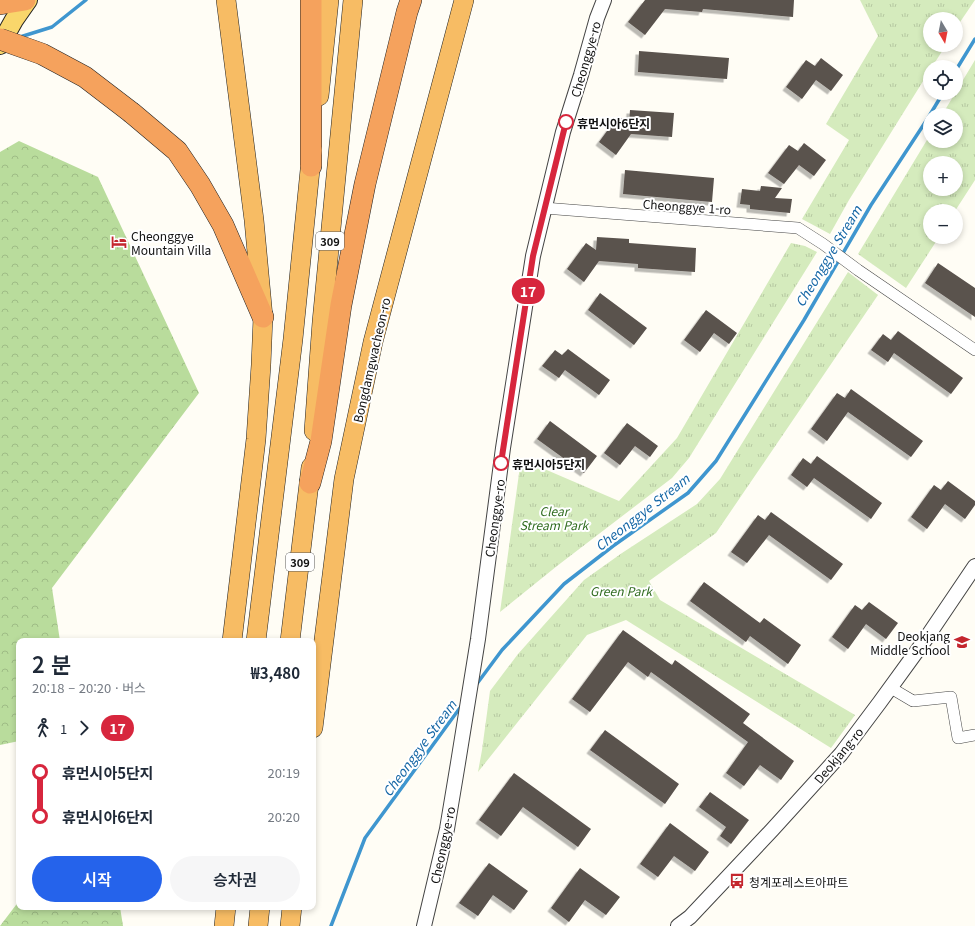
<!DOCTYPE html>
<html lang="ko">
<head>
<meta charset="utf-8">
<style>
  body { margin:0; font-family:Georgia,"Noto Sans KR",serif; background:#f6f6f7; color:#1f2937; height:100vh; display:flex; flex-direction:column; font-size:15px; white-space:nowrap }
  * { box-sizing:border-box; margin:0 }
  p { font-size:13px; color:#747a83 }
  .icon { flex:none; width:22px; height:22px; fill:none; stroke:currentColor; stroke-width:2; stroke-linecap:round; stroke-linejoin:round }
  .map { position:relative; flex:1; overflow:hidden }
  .side { position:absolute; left:16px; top:638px; width:300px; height:272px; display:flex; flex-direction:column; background:#fff; border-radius:8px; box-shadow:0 2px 6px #0003 }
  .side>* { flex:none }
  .badge { padding:0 8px; border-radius:13px; font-size:14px; line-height:26px }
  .needle { width:26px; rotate:170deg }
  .buttons { position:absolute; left:923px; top:12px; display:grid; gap:8px }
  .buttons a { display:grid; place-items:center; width:40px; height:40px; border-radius:50%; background:#fff; box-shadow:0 2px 6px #0003; font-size:20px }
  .map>.badge { position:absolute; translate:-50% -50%; box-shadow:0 0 0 2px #fff }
  .legs { display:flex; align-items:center; gap:6px; height:44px; padding:0 16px; font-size:13px }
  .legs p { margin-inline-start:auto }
  .overview { display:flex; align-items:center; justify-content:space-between; height:68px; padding:0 16px }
  h1 { font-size:22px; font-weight:600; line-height:30px }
  .action { display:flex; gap:8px; margin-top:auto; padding:8px 16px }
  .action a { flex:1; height:46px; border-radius:24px; background:#2563eb; color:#fff; font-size:16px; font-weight:600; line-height:46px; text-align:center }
  .action a+a { background:#f6f6f7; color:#1f2937 }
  ul { padding:0 16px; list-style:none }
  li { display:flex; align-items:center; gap:14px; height:44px; font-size:15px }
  li i { display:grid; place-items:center; width:6px; height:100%; margin:0 5px; background:currentColor }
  li i::after { content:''; width:10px; height:10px; margin:-5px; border:3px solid; border-radius:50%; background:#fff }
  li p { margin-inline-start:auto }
  li:first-child i { background:linear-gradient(#0000 50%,currentColor 0) }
  li:last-child i { background:linear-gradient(currentColor 50%,#0000 0) }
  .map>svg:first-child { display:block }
  .forest { fill:url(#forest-crowns) }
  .park { fill:url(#park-tufts); fill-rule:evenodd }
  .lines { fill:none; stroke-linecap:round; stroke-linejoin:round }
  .stream { stroke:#3f96cf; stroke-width:3.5 }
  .building { fill:#5a524d; filter:url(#shadow) }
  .minor-casing { stroke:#444; stroke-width:12 }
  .tertiary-casing { stroke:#444; stroke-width:16 }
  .primary-casing { stroke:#222; stroke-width:20 }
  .trunk-casing { stroke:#222; stroke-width:20 }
  .motorway-casing { stroke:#222; stroke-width:22 }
  .minor { stroke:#fff; stroke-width:11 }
  .tertiary { stroke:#fff; stroke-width:14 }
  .primary { stroke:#f9d66b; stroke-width:18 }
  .trunk { stroke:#f7bc64; stroke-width:19 }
  .motorway { stroke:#f5a25d; stroke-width:21 }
  .motorway-bridge-casing { stroke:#222; stroke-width:22; stroke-linecap:butt }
  .motorway-bridge { stroke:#f5a25d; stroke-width:21 }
  .line-1-casing { stroke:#fff; stroke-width:9 }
  .line-1 { stroke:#d7263d; stroke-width:6 }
  .stop-1-dot { fill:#fff; stroke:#d7263d; stroke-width:2 }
  .labels { text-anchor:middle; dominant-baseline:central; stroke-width:4; stroke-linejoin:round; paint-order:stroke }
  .shield { fill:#fff; stroke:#585858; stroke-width:1 }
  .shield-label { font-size:11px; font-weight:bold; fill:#111 }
  .street-label { font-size:12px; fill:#111; stroke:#fff }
  .stop-label { font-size:12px; font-weight:bold; fill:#111; stroke:#fff; text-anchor:start }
  .poi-label { font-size:12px; fill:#111; stroke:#fff; text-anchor:start }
  .park-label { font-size:12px; font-style:italic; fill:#2f6b1f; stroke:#fff }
  .water-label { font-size:13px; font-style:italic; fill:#1768a6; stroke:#fff }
</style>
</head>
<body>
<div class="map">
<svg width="975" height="926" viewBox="0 0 975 926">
  <defs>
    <pattern id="forest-crowns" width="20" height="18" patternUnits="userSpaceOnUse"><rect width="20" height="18" fill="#b9dc9c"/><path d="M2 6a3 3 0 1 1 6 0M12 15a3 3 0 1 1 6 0" fill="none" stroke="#9ebc85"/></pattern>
    <pattern id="park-tufts" width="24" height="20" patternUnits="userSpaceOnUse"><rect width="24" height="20" fill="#d5ebbd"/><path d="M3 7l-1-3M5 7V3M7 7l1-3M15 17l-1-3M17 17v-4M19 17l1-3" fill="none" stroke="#b6c8a1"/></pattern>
    <filter id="shadow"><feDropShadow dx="-3.5" dy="3.5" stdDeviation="0" flood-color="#0004"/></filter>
  </defs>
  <rect width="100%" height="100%" fill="#fffdf5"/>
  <path class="forest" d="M19 141 98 177 199 393 52 588 60 641H19V741L0 745V152Z
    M19 901V907H120L123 926H0Z"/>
  <path class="park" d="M860 0H975L956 28V19H930V45H946L932 67H930V70L849 200 830 234 802 219 849 140 826 124 878 36Z
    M975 60V180L955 211H930V237H939L906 288 858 254 930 135V141H956V115H942ZM930 163H956V189H930Z
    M791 243 805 246 817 252 689 458 672 478 557 566 500 612 521 459 619 501 677 438Z
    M848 272 878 295 716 533 649 581 660 600 855 715 831 748 626 620 587 635 478 772 482 750 490 691 518 654 584 580 622 553 697 504 720 479Z"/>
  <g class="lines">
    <path class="stream" d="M20 37 52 27 86 0
      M956 70 975 39
      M476 685 502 650 564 584 613 546 688 493 716 461 804 320 871 205 928 118 943 93
      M331 926 365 838 462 705"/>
  </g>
  <path class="building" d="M645 0H794L793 17 703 9 702 12 665 9 645 35 628 22Z
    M639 51 729 58 727 79 638 72Z
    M821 58 843 75 831 91 816 80 802 99 786 87 806 60 815 66Z
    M630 110 674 113 672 137 631 134 616 155 599 142 618 116 629 123Z
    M804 143 826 160 814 176 799 165 784 184 768 173 789 145 798 151Z
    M625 170 714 178 712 202 623 194Z
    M761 186 782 188 775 198 792 199 790 213 750 209V205L740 204 742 189 760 191Z
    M597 237 629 239V243L696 248 695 272 638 268V264L599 261 584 282 567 269 586 243 596 250Z
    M938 263 975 288V317L925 283Z
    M600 293 647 328 634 345 588 310Z
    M706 310 737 333 729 344 714 333 700 352 684 340Z
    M898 331 963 378 951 394 894 353 888 362 871 350 883 334 891 340Z
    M568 349 610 380 599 395 565 370 559 378 542 366 555 350 562 355Z
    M851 389 923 441 911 457 848 412 827 441 811 429 837 393 845 398Z
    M550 421 597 456 584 473 537 439Z
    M627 423 658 446 650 457 635 446 620 465 604 453Z
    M817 456 882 503 871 519 814 478 807 487 791 475 803 458 811 464Z
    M948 481 975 501V505L965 519 945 504 927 529 911 517 934 485 941 490Z
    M771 512 843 564 831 580 769 535 747 563 731 552 758 515 765 520Z
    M704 582 760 623 764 618 801 645 788 664 750 636 746 642 690 601Z
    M869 602 898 623 886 639 866 624 848 649 832 637 855 605 862 610Z
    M623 630 672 665 675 660 750 714 743 723 794 761 781 780 760 765 744 786 726 773 748 742 651 672 648 677 628 662 590 712 572 699Z
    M605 730 679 784 665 804 590 750Z
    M514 773 591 829 578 847 523 807 501 836 479 820Z
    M710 792 749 820 731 844 720 836 726 827 699 807Z
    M670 823 709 852 695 871 674 856 658 877 640 864Z
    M489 863 528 891 514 910 493 895 478 916 459 903Z
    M580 868 620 897 606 915 585 900 569 922 551 908Z"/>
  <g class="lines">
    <defs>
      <path id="minor" d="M544 208 798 228 823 244 858 270 975 350
        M891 688 913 701 951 697 958 738 975 735"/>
      <path id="tertiary" d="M424 926 447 829 458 763 478 639 503 448 533 256 563 132 581 75 597 18 604 0
        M678 926 690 917 772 830 841 754 880 702 925 640 975 566"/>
      <path id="primary" d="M0 45 14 20 28 0"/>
      <path id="trunk" d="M226 0 254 220 263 317 261 365 256 439 232 641
        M319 96 329 0
        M314 431 322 322 353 0
        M256 641 293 339 312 150
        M290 641 311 467
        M313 728 344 479 373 342 464 0
        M224 926 226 907
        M258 926 260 907
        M290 926 292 907"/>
      <path id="motorway" d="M0 4 25 0
        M132 113 177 151 200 185 223 225 263 317
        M311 166V0
        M310 483 321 441 341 305 365 184 407 12 411 0"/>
    </defs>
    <use href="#minor" class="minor-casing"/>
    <use href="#tertiary" class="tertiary-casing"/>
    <use href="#primary" class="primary-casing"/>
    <use href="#trunk" class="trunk-casing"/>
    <use href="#motorway" class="motorway-casing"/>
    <use href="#minor" class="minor"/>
    <use href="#tertiary" class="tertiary"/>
    <use href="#primary" class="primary"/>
    <use href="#trunk" class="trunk"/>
    <use href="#motorway" class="motorway"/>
    <defs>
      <path id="motorway-bridge" d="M0 39 42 54 85 77 132 113"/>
    </defs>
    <use href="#motorway-bridge" class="motorway-bridge-casing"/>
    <use href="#motorway-bridge" class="motorway-bridge"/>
  </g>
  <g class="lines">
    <defs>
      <path id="line-1" d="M501 463 533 256 566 122"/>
    </defs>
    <use href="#line-1" class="line-1-casing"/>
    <use href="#line-1" class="line-1"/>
  </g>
  <defs>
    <symbol id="hotel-bare" viewBox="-9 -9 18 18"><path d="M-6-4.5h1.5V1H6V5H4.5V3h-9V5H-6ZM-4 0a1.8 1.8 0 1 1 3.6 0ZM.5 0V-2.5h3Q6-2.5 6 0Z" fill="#c4262e" stroke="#fff" stroke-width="2.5" paint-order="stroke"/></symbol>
    <symbol id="school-bare" viewBox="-9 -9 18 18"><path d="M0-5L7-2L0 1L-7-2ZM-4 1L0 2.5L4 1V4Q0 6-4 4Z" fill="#c4262e" stroke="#fff" stroke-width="2.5" paint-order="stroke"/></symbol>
    <symbol id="bus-bare" viewBox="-9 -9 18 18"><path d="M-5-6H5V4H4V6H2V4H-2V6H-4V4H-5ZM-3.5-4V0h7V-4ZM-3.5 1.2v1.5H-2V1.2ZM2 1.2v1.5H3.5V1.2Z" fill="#c4262e" stroke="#fff" stroke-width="2.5" paint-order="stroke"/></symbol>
  </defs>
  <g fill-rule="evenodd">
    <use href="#hotel-bare" x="108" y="231" width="22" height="22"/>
    <use href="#school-bare" x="951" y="631" width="22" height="22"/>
    <use href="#bus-bare" x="726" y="870" width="22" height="22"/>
  </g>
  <g class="stop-1-dot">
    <circle cx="566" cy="122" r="7"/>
    <circle cx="501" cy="463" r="7"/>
  </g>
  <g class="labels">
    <g class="shield">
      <rect x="316" y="232" width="28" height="18" rx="3"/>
      <rect x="286" y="553" width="28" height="18" rx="3"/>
    </g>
    <g class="shield-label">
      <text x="330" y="241">309</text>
      <text x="300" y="562">309</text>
    </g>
    <g class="street-label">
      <text transform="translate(585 59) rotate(-74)">Cheonggye-ro</text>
      <text transform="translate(687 206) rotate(4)">Cheonggye 1-ro</text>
      <text transform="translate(371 360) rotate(-77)">Bongdamgwacheon-ro</text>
      <text transform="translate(494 518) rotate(-82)">Cheonggye-ro</text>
      <text transform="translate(838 755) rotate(-50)">Deokjang-ro</text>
      <text transform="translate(442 845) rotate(-78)">Cheonggye-ro</text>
    </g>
    <g class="stop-label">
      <text x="577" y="122">휴먼시아6단지</text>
      <text x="512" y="463">휴먼시아5단지</text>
    </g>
    <g class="poi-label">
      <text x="131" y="235">Cheonggye<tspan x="131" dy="14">Mountain Villa</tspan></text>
      <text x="950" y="635" text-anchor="end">Deokjang<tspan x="950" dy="14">Middle School</tspan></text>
      <text x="749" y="881">청계포레스트아파트</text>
    </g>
    <g class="park-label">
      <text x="554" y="510">Clear<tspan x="554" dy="14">Stream Park</tspan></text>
      <text x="621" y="590">Green Park</text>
    </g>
    <g class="water-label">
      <text transform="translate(828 256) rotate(-59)">Cheonggye Stream</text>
      <text transform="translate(642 512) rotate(-38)">Cheonggye Stream</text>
      <text transform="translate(419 748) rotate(-54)">Cheonggye Stream</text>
    </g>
  </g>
</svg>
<div class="buttons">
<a><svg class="needle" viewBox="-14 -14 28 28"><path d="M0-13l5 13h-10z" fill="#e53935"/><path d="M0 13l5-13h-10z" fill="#747a83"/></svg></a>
<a><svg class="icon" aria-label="locate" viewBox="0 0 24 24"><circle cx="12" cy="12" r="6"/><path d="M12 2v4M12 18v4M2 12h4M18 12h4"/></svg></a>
<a><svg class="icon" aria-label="layers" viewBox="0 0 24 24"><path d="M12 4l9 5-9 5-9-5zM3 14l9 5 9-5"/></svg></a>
<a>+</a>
<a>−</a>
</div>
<b class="badge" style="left:528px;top:291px;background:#d7263d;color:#fff">17</b>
<section class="side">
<div class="overview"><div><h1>2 분</h1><p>20:18 – 20:20 · 버스</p></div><b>₩3,480</b></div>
<div class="legs"><svg class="icon" aria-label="walk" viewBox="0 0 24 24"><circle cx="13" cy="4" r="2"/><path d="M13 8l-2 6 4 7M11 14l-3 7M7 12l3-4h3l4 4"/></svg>1<svg class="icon" aria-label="forward" viewBox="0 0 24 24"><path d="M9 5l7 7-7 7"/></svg><b class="badge" style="background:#d7263d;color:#fff">17</b></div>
<ul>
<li><i style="color:#d7263d"></i><b>휴먼시아5단지</b><p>20:19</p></li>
<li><i style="color:#d7263d"></i><b>휴먼시아6단지</b><p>20:20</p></li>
</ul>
<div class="action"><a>시작</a><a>승차권</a></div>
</section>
</div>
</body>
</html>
